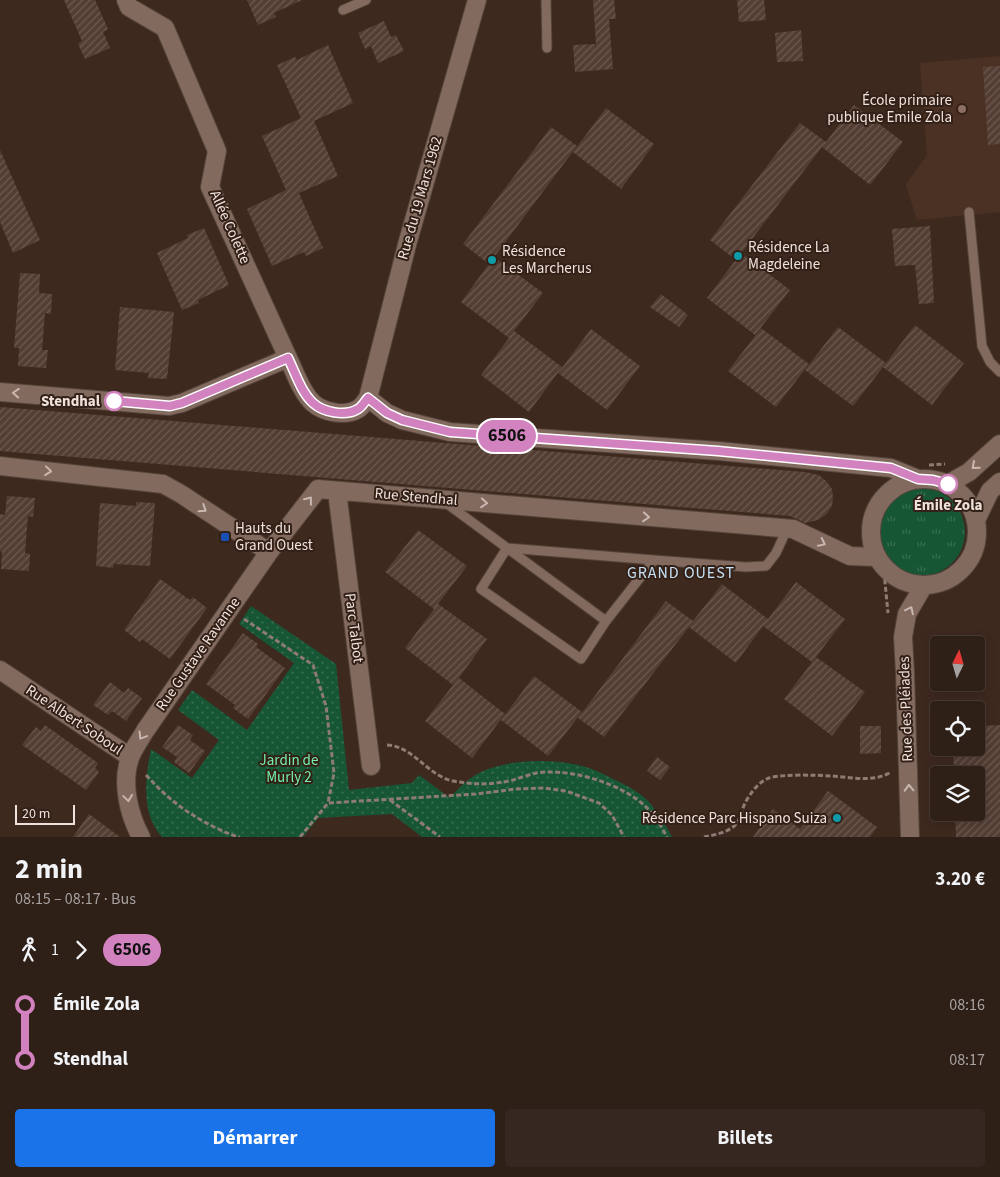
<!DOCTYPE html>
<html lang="fr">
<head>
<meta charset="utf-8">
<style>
  body { margin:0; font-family:"Source Sans 3",sans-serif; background:#362720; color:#f1f3f6; height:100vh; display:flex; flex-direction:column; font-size:19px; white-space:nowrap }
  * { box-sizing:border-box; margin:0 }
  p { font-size:16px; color:#a7a2a1 }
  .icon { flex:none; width:28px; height:28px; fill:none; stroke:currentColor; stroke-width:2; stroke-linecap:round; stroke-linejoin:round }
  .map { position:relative; height:837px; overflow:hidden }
  .sheet { display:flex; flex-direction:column; background:#2e1f17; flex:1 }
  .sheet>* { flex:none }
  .badge { padding:0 10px; border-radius:16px; font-size:18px; line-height:32px }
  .needle { width:32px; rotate:5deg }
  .fabs { position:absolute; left:930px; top:636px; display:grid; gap:10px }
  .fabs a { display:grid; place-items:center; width:55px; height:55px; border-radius:5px; background:#2e1f17; box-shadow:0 2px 12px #0003,0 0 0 1px #493d36; font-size:25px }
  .scale { position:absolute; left:15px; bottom:12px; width:60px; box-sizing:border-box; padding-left:5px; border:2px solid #efe1db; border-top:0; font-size:14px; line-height:18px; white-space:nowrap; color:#efe1db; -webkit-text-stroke:4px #332016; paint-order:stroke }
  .map>.badge { position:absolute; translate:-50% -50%; box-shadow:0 0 0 2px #fff }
  .legs { display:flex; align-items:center; gap:8px; height:55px; padding:0 15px; font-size:16px }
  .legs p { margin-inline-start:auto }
  .summary { display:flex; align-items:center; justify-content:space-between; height:85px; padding:0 15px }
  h1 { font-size:28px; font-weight:700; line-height:38px }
  .primary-button { display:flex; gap:10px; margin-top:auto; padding:10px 15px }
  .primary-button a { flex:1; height:58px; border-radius:5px; background:#1a73e8; color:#fff; font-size:20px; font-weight:700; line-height:58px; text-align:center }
  .primary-button a+a { background:#362720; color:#f1f3f6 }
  ul { padding:0 15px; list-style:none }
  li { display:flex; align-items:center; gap:18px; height:55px; font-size:19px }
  li i { display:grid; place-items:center; width:8px; height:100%; margin:0 6px; background:currentColor }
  li i::after { content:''; width:12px; height:12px; margin:-6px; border:4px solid; border-radius:50%; background:#2e1f17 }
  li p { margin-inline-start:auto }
  li:first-child i { background:linear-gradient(#0000 50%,currentColor 0) }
  li:last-child i { background:linear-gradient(currentColor 50%,#0000 0) }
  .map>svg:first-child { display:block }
  .built { fill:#4b3123 }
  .grass { fill:url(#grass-tufts) }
  .garden { fill:url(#garden-dots) }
  .building { fill:url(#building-hatch) }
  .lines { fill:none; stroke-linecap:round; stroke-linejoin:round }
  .lane-casing { stroke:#55443b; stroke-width:11 }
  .street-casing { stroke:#55443b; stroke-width:20 }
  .path { stroke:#8e7c74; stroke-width:3; stroke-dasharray:5 2.5; stroke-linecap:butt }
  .lane { stroke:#826a5f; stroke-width:9 }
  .street { stroke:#826a5f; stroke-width:18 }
  .oneway { stroke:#c9b7b0 }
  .line-1-casing { stroke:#fff; stroke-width:11 }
  .line-1 { stroke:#d282be; stroke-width:8 }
  .education-dot { fill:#8d6e63; stroke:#332016; stroke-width:2 }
  .culture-dot { fill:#0f9aa8; stroke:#332016; stroke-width:2 }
  .stop-1-dot { fill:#fff; stroke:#d282be; stroke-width:2.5 }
  .transit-dot { fill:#1a4fb4; stroke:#332016; stroke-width:2 }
  .labels { text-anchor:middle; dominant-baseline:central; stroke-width:4; stroke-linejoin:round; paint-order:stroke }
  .poi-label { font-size:15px; fill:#efe1db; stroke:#332016; text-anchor:start }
  .street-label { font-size:15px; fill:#efe1db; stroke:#332016 }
  .stop-label { font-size:15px; font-weight:bold; fill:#efe1db; stroke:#332016; text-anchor:end }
  .park-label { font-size:15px; fill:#74f0aa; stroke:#332016 }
  .neighbourhood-label { font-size:16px; letter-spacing:1px; fill:#c6e0f5; stroke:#332016 }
</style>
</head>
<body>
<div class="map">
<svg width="1000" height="837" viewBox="0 0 1000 837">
  <defs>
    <pattern id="grass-tufts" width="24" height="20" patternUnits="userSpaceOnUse" patternTransform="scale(1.25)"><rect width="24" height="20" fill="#165635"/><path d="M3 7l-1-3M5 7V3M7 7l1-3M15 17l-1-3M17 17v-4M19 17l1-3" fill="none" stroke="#386e52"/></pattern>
    <pattern id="garden-dots" width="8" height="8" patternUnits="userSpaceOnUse" patternTransform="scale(1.25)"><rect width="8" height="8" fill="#165635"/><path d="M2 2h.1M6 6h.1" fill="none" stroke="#386e52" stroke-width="1.8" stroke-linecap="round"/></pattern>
    <pattern id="building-hatch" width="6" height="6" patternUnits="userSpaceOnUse" patternTransform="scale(1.25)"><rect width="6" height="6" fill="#543e34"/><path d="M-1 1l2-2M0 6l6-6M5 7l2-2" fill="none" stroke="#6d5a51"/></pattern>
  </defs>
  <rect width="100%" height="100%" fill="#3e291f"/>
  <path class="built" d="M1000 56V212L917 220 906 185 927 155 920 63Z"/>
  <path class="grass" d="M877 532a44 44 0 1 1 88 0a44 44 0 1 1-88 0Z"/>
  <path class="garden" d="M251 606 336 664 349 790 412 783 419 775 450 798C459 787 470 777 483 771 513 758 562 758 592 769 600 772 607 776 613 779 626 785 640 792 649 802 658 812 666 825 672 837H422L392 814 318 818 303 837H162C141 814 145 779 151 749L192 778 219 740 178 710 192 690 247 730 294 663 239 624Z"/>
  <path class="building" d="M64 0H95L108 29 103 32 110 48 85 59 78 44 82 41Z
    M247 0H302L274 13 276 17 258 25Z
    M593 0H614L616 19H609L613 69 575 72 573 45 596 44Z
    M737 0H764L766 20 739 22Z
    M384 21 391 37 396 35 404 51 378 63 371 46 365 49 358 33Z
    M801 30 803 61 777 62 775 33Z
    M328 45 353 103 314 121 338 176 299 193 323 248 306 256 304 252 272 266 247 209 286 190 262 136 301 118 277 65 295 57 297 60Z
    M1000 66V144L988 145 983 67Z
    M854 105 903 142 870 185 822 147 736 260 710 240 800 123 826 142Z
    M606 108 654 144 621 189 573 152Z
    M551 127 577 146 489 264 463 244Z
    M0 150 40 240 13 253 0 222Z
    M930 226 934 303 919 304 915 265 895 266 892 229Z
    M204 228 229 285 198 300 199 303 182 310 157 253 188 238 187 235Z
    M741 253 790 290 755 335 707 298Z
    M494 257 543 293 514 331 562 367 529 412 481 375 509 338 461 302Z
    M20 273 40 274 39 293 52 294 51 314 45 313 42 350H48L46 368 18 366 19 348H14Z
    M661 294 688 315 679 327 650 307Z
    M120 307 174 312 167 379 148 378 149 373 115 370Z
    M915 325 964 363 932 405 883 367 853 406 805 370 838 327 886 363Z
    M761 328 809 364 776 407 728 371Z
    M591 329 640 366 607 410 558 373Z
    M0 407 805 472 819 475 827 482 832 489 833 498 832 506 827 514 818 520 805 523 790 516 0 451Z
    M7 496 35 498 33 517 28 516 25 553 30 554 29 571 1 569 2 552 0 551V514L5 515Z
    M136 502 155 503 150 566 114 564 113 568 96 566 100 503 136 506Z
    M418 530 467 566 438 604 487 639 459 678 505 714 472 758 425 721 453 685 405 648 434 609 385 572Z
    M160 579 190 600 193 597 207 608 170 659 142 639 140 642 124 630Z
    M796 582 845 619 812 662 763 626 736 663 689 627 604 737 578 718 666 601 693 621 722 584 768 619Z
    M243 633 258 644 256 647 285 668 248 719 233 708 235 705 206 684Z
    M816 657 865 692 832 736 784 699Z
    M534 676 582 712 548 756 501 720Z
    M110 682 124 693 128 688 142 698 126 721 112 711 108 715 93 705Z
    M45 725 98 763 95 768 99 772 86 790 22 745 36 727 41 731Z
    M178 725 193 735 190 740 205 751 189 773 174 762 177 757 162 747Z
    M1000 725V837H956L955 812H976V775H954L953 748H976V726Z
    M860 726H881V753L860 754Z
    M657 757 670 767 660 780 647 771Z
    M828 791 877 827 870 837H753L773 809 800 829Z
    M89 814 120 837H73Z"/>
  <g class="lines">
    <defs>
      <path id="lane" d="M546 0 547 48
        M343 10 366 0
        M969 212 982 346 990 362 1000 372
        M446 503 606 621 654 560 746 567 766 566 776 553 787 529
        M606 621 581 659 481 589 507 548 654 560"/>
      <path id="street" d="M126 0 129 7 165 28 217 151 210 187 288 358
        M0 392 169 406 182 403 288 358C295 372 301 392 313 403 323 412 345 417 358 409 362 407 365 401 368 398L387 413 402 420 450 432 719 451 891 468 918 479
        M368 398 408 241 477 0
        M0 466 163 484 181 494 269 552
        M871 532a53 53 0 1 1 106 0a53 53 0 1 1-106 0Z
        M948 484 969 472 1000 444
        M337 491 371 766
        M976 520 990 491 1000 482
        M0 670 130 757
        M141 837C129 815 121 783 130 758 133 749 140 740 145 731L269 552 318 489 793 529 850 556 876 557
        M910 837 905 673 903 637 907 614 924 585"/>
    </defs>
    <use href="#lane" class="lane-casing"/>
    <use href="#street" class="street-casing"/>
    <path class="path" d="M929 465 945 464
      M884 572 888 613
      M244 619 313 665 326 706 334 773 328 803
      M387 745C413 746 428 776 453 781 474 785 492 785 513 780 523 777 535 772 546 772 578 771 621 784 645 806 655 815 661 826 667 837
      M146 775C168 799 185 812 214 827 223 831 230 835 240 837
      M390 800 440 837
      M300 837 328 803 476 794 516 789 544 788 566 791 599 803 612 815 624 837
      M704 837C714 835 725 833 733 827 741 821 741 811 745 803 750 794 758 782 769 778 782 774 816 775 831 776 851 777 873 783 891 772"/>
    <use href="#lane" class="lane"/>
    <use href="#street" class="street"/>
  </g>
  <defs><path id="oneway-chevron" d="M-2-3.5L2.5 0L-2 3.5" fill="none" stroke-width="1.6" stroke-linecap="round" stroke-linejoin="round" transform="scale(1.25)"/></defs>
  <g class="oneway">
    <use href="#oneway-chevron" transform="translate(16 393) rotate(-176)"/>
    <use href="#oneway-chevron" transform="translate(975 466) rotate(139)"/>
    <use href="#oneway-chevron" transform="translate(48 471) rotate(6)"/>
    <use href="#oneway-chevron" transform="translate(309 500) rotate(-52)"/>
    <use href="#oneway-chevron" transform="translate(484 503) rotate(5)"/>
    <use href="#oneway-chevron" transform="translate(203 509) rotate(34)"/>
    <use href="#oneway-chevron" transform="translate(646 517) rotate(5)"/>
    <use href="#oneway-chevron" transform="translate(822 543) rotate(26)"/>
    <use href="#oneway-chevron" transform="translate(910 610) rotate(-64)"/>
    <use href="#oneway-chevron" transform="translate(142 736) rotate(121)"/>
    <use href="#oneway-chevron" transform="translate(909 788) rotate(-92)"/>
    <use href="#oneway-chevron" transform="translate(128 798) rotate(82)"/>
  </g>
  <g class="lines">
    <defs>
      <path id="line-1" d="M114 401 170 406 182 403 288 358C295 372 301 392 313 403 323 412 345 417 358 409 362 407 365 401 368 398L387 413 402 420 450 432 718 451 891 468 918 479 933 480 948 484"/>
    </defs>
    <use href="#line-1" class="line-1-casing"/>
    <use href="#line-1" class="line-1"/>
  </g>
  <circle class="education-dot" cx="962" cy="109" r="5"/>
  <g class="culture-dot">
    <circle cx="738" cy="256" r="5"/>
    <circle cx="492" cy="260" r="5"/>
    <circle cx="837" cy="818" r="5"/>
  </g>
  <g class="stop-1-dot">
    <circle cx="114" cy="401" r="9"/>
    <circle cx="948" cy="484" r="9"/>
  </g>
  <rect class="transit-dot" x="220" y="532" width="10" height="10" rx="2.5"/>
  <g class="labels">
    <g class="poi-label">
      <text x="952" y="100" text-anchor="end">École primaire<tspan x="952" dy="17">publique Emile Zola</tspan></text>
      <text x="748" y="247">Résidence La<tspan x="748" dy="17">Magdeleine</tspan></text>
      <text x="502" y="251">Résidence<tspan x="502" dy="17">Les Marcherus</tspan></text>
      <text x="235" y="528">Hauts du<tspan x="235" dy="17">Grand Ouest</tspan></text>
      <text x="827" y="818" text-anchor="end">Résidence Parc Hispano Suiza</text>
    </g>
    <g class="street-label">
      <text transform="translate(420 198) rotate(-74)">Rue du 19 Mars 1962</text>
      <text transform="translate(230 227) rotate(66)">Allée Colette</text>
      <text transform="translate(416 497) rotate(5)">Rue Stendhal</text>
      <text transform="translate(354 628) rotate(83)">Parc Talbot</text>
      <text transform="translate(198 654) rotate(-55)">Rue Gustave Ravanne</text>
      <text transform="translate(906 709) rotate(-92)">Rue des Pléiades</text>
      <text transform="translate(74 720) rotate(34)">Rue Albert Soboul</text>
    </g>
    <g class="stop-label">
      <text x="100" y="401">Stendhal</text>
      <text x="948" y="505" text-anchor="middle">Émile Zola</text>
    </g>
    <g class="park-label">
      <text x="289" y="760">Jardin de<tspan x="289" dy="17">Murly 2</tspan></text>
    </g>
    <g class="neighbourhood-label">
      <text x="681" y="573">GRAND OUEST</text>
    </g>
  </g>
</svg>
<div class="fabs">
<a><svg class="needle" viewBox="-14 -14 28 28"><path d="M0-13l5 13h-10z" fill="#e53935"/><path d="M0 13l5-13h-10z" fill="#a7a2a1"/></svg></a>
<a><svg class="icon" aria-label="locate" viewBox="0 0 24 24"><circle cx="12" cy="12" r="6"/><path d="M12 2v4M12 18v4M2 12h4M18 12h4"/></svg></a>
<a><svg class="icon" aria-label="layers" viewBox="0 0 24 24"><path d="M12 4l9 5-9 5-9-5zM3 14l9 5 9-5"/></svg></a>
</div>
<div class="scale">20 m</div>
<b class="badge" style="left:507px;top:436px;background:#d282be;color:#111">6506</b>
</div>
<section class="sheet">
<div class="summary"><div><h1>2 min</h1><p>08:15 – 08:17 · Bus</p></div><b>3.20 €</b></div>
<div class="legs"><svg class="icon" aria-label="walk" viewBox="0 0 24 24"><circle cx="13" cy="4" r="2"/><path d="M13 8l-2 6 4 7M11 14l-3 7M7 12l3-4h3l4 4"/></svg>1<svg class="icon" aria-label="forward" viewBox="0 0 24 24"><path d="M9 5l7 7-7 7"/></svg><b class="badge" style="background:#d282be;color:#111">6506</b></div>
<ul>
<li><i style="color:#d282be"></i><b>Émile Zola</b><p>08:16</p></li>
<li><i style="color:#d282be"></i><b>Stendhal</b><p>08:17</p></li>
</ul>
<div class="primary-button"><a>Démarrer</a><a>Billets</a></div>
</section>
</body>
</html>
